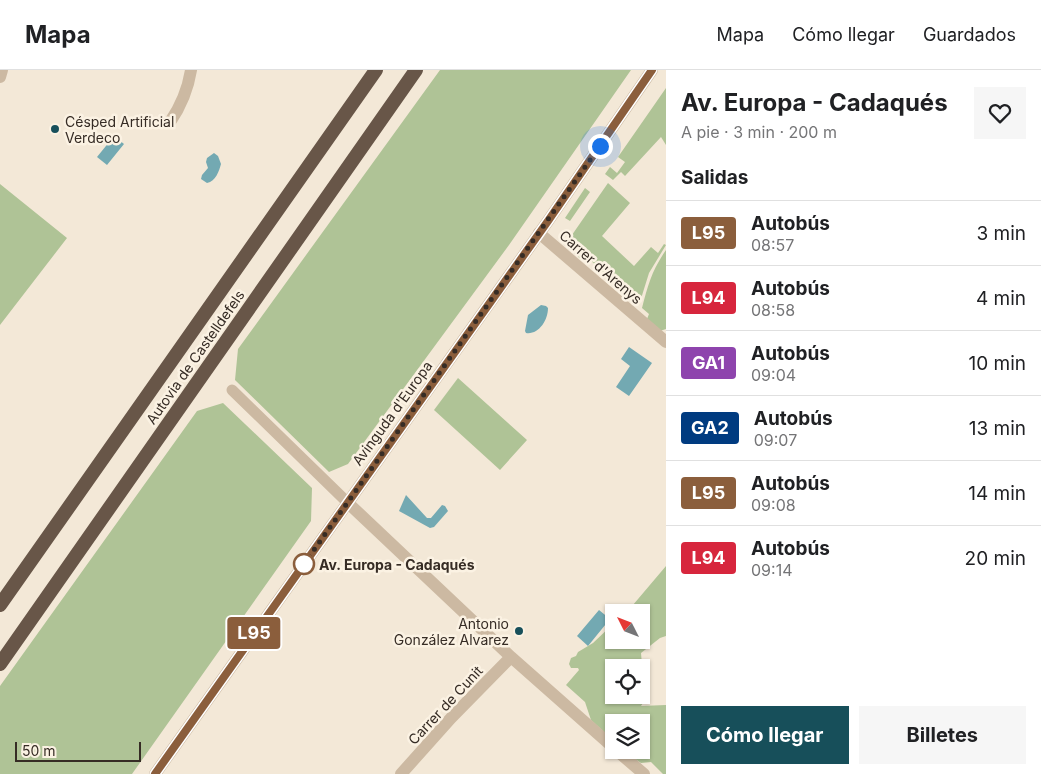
<!DOCTYPE html>
<html lang="es">
<head>
<meta charset="utf-8">
<style>
  body { margin:0; font-family:Inter,sans-serif; background:#f6f6f6; color:#202124; height:100vh; display:flex; flex-direction:column; font-size:19px; white-space:nowrap }
  * { box-sizing:border-box; margin:0 }
  p { font-size:16px; color:#757577 }
  .icon { flex:none; width:28px; height:28px; fill:none; stroke:currentColor; stroke-width:2; stroke-linecap:round; stroke-linejoin:round }
  .map { position:relative; flex:1; overflow:hidden }
  .sheet { display:flex; flex-direction:column; background:#fff; width:375px }
  .sheet>* { flex:none }
  .badge { padding:0 10px; border-radius:4px; font-size:18px; line-height:32px }
  .needle { width:32px; rotate:312deg }
  .tools { position:absolute; left:605px; top:534px; display:grid; gap:10px }
  .tools a { display:grid; place-items:center; width:45px; height:45px; border-radius:0px; background:#fff; box-shadow:0 1px 4px #0004; font-size:25px }
  .scale { position:absolute; left:15px; bottom:12px; width:126px; box-sizing:border-box; padding-left:5px; border:2px solid #362c25; border-top:0; font-size:14px; line-height:18px; white-space:nowrap; color:#362c25; -webkit-text-stroke:4px #fbf2e3; paint-order:stroke }
  .you { position:absolute; width:25px; height:25px; margin:-12px; border:4px solid #fff; border-radius:50%; background:#1a73e8; box-shadow:0 0 0 8px #1a73e833 }
  .map>.badge { position:absolute; translate:-50% -50%; box-shadow:0 0 0 2px #fff }
  h2 { padding:0 15px; font-size:19px; line-height:45px }
  .round { display:grid; place-items:center; flex:none; width:52px; height:52px; border-radius:0px; background:#f6f6f6 }
  .head { display:flex; align-items:center; justify-content:space-between; height:85px; padding:0 15px }
  h1 { font-size:24px; font-weight:700; line-height:38px }
  .primary-button { display:flex; gap:10px; margin-top:auto; padding:10px 15px }
  .primary-button a { flex:1; height:58px; border-radius:0px; background:#174f5a; color:#fff; font-size:20px; font-weight:700; line-height:58px; text-align:center }
  .primary-button a+a { background:#f6f6f6; color:#202124 }
  ul { padding:0; list-style:none }
  li { display:flex; align-items:center; gap:15px; height:65px; padding:0 15px; border-top:1px solid #e0e0e0 }
  li div { flex:1 }
  li b { display:block; font-size:19px }
  li em { font-style:normal }
  li .badge { min-width:55px; font-weight:700; text-align:center }
  header { display:flex; align-items:center; gap:30px; box-sizing:border-box; height:70px; padding:0 25px; background:#fff; border-bottom:1px solid #e0e0e0 }
  header strong { font-size:24px }
  nav { display:flex; gap:28px; margin-inline-start:auto; font-size:18px }
  main { display:flex; flex:1; min-height:0 }
  .map>svg:first-child { display:block }
  .green { fill:#afc396 }
  .water { fill:#73a9b2 }
  .lines { fill:none; stroke-linecap:round; stroke-linejoin:round }
  .pedestrian { stroke:#ccb9a2; stroke-width:11 }
  .minor { stroke:#ccb9a2; stroke-width:12 }
  .tertiary { stroke:#ccb9a2; stroke-width:12 }
  .trunk { stroke:#685648; stroke-width:14 }
  .line-casing { stroke:#fff; stroke-width:11 }
  .line { stroke:#8b5e3c; stroke-width:8 }
  .walk { stroke:#362c25; stroke-width:5; stroke-dasharray:0 9 }
  .poi-dot { fill:#174f5a; stroke:#fbf2e3; stroke-width:2 }
  .stop-dot { fill:#fff; stroke:#8b5e3c; stroke-width:2.5 }
  .labels { text-anchor:middle; dominant-baseline:central; stroke-width:5; stroke-linejoin:round; paint-order:stroke }
  .poi-label { font-size:14px; fill:#362c25; stroke:#fbf2e3; text-anchor:start }
  .street-label { font-size:14px; fill:#362c25; stroke:#fbf2e3 }
  .stop-label { font-size:14px; font-weight:bold; fill:#362c25; stroke:#fbf2e3; text-anchor:start }
</style>
</head>
<body>
<header>
<strong>Mapa</strong>
<nav><a>Mapa</a><a>Cómo llegar</a><a>Guardados</a></nav>
</header>
<main>
<div class="map">
<svg width="666" height="704" viewBox="0 0 666 704">
  <rect width="100%" height="100%" fill="#f3e8d7"/>
  <path class="green" d="M440 0H631L509 175 348 394 329 402 235 310 238 279Z
    M666 18V75L661 67 625 106 621 102 613 110 605 104 610 97 617 103 625 92 618 87Z
    M608 113 630 133 602 166 634 196 651 177 658 183 664 174 666 175 649 203 639 235 588 188 583 191 565 175Z
    M0 114 67 168 0 255Z
    M585 118 590 122 570 151 565 148Z
    M666 180V259L660 261 647 249 649 244 642 238C648 215 652 200 666 180Z
    M458 308 527 370 500 400 434 340Z
    M223 333 312 418 311 451 132 704H0V616L197 341Z
    M666 496V566L660 568 641 583 642 595 636 597 633 595 631 597 614 598V625H635L643 633 641 636 666 635V704H663L651 692 641 693 622 680H641V652H614V671L591 650 585 632 566 615 579 600 578 598H571L569 594 571 588 576 586 578 582 593 573 614 553V570H641V542H627Z"/>
  <path class="water" d="M114 66 124 74 107 95 97 87Z
    M214 83 218 86 221 94C219 101 216 111 207 113L201 109 202 105 208 98 206 92 207 88Z
    M541 235 546 236 548 238C548 251 538 265 526 263L525 261 528 245Z
    M629 277 652 293 629 326 616 317 630 296 621 289Z
    M406 425 427 448H431L442 435 445 436 448 441 434 457 430 458 399 441Z
    M599 540 610 549 588 576 577 566Z"/>
  <g class="lines">
    <path class="pedestrian" d="M232 320 347 432"/>
    <path class="minor" d="M0 7 2 0
      M170 52C181 36 188 19 191 0
      M539 163 666 272
      M347 432 511 587 614 678
      M616 680 644 704
      M401 704 451 648 511 587"/>
    <path class="tertiary" d="M155 704 548 151 652 0"/>
    <path class="trunk" d="M0 535 376 0
      M0 594 416 0"/>
  </g>
  <g class="lines">
    <defs>
      <path id="line" d="M155 704 548 151 652 0"/>
    </defs>
    <use href="#line" class="line-casing"/>
    <use href="#line" class="line"/>
    <path class="walk" d="M304 494 600 76"/>
  </g>
  <g class="poi-dot">
    <circle cx="55" cy="59" r="5"/>
    <circle cx="519" cy="561" r="5"/>
  </g>
  <circle class="stop-dot" cx="304" cy="494" r="10"/>
  <g class="labels">
    <g class="poi-label">
      <text x="65" y="51">Césped Artificial<tspan x="65" dy="16">Verdeco</tspan></text>
      <text x="509" y="553" text-anchor="end">Antonio<tspan x="509" dy="16">González Alvarez</tspan></text>
    </g>
    <g class="street-label">
      <text transform="translate(601 197) rotate(41)">Carrer d'Arenys</text>
      <text transform="translate(195 287) rotate(-55)">Autovia de Castelldefels</text>
      <text transform="translate(392 343) rotate(-54)">Avinguda d'Europa</text>
      <text transform="translate(445 635) rotate(-47)">Carrer de Cunit</text>
    </g>
    <g class="stop-label">
      <text x="319" y="494">Av. Europa - Cadaqués</text>
    </g>
  </g>
</svg>
<div class="tools">
<a><svg class="needle" viewBox="-14 -14 28 28"><path d="M0-13l5 13h-10z" fill="#e53935"/><path d="M0 13l5-13h-10z" fill="#757577"/></svg></a>
<a><svg class="icon" aria-label="locate" viewBox="0 0 24 24"><circle cx="12" cy="12" r="6"/><path d="M12 2v4M12 18v4M2 12h4M18 12h4"/></svg></a>
<a><svg class="icon" aria-label="layers" viewBox="0 0 24 24"><path d="M12 4l9 5-9 5-9-5zM3 14l9 5 9-5"/></svg></a>
</div>
<div class="scale">50 m</div>
<div class="you" style="left:600px;top:76px"></div>
<b class="badge" style="left:254px;top:563px;background:#8b5e3c;color:#fff">L95</b>
</div>
<section class="sheet">
<div class="head"><div><h1>Av. Europa - Cadaqués</h1><p>A pie · 3 min · 200 m</p></div><a class="round"><svg class="icon" aria-label="heart" viewBox="0 0 24 24"><path d="M12 20l-8-8c-3-5 5-10 8-4 3-6 11-1 8 4z"/></svg></a></div>
<h2>Salidas</h2>
<ul>
<li><span class="badge" style="background:#8b5e3c;color:#fff">L95</span><div><b>Autobús</b><p>08:57</p></div><em>3 min</em></li>
<li><span class="badge" style="background:#d7263d;color:#fff">L94</span><div><b>Autobús</b><p>08:58</p></div><em>4 min</em></li>
<li><span class="badge" style="background:#8e44ad;color:#fff">GA1</span><div><b>Autobús</b><p>09:04</p></div><em>10 min</em></li>
<li><span class="badge" style="background:#003b80;color:#fff">GA2</span><div><b>Autobús</b><p>09:07</p></div><em>13 min</em></li>
<li><span class="badge" style="background:#8b5e3c;color:#fff">L95</span><div><b>Autobús</b><p>09:08</p></div><em>14 min</em></li>
<li><span class="badge" style="background:#d7263d;color:#fff">L94</span><div><b>Autobús</b><p>09:14</p></div><em>20 min</em></li>
</ul>
<div class="primary-button"><a>Cómo llegar</a><a>Billetes</a></div>
</section>
</main>
</body>
</html>
